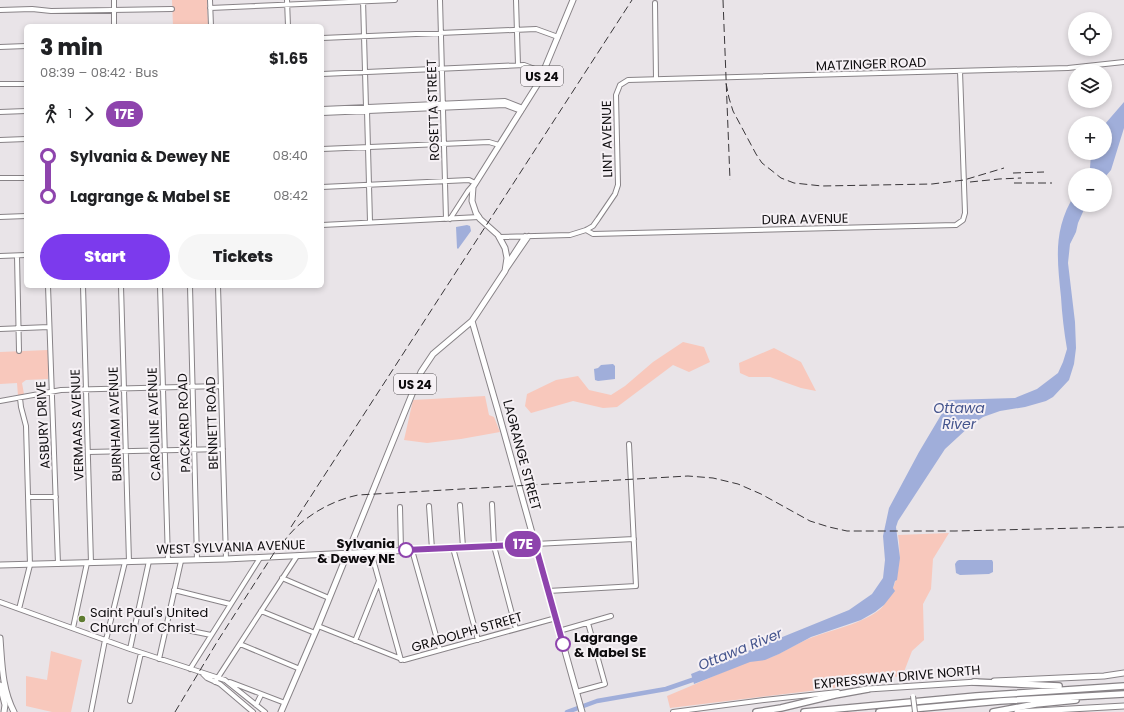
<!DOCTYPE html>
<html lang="en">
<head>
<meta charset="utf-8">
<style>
  body { margin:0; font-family:Poppins,sans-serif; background:#f6f6f6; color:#202124; height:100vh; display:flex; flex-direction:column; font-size:15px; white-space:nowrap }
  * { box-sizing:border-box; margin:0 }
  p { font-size:13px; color:#757577 }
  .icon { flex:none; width:22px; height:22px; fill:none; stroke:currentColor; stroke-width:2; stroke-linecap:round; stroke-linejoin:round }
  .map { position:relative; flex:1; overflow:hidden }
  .side { position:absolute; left:24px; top:24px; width:300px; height:264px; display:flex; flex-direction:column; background:#fff; border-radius:6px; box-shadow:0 2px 6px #0003 }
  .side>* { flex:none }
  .badge { padding:0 8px; border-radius:13px; font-size:14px; line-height:26px }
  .buttons { position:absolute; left:1068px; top:12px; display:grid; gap:8px }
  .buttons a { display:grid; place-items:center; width:44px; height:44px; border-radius:50%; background:#fff; box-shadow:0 2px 6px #0003; font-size:20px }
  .map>.badge { position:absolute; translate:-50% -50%; box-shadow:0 0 0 2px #fff }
  .legs { display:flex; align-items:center; gap:6px; height:44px; padding:0 16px; font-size:13px }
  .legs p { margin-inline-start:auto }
  .head { display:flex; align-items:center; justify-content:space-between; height:68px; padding:0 16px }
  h1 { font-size:22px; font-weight:800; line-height:30px }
  .action { display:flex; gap:8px; margin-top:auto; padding:8px 16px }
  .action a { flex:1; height:46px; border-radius:24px; background:#7c3aed; color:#fff; font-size:16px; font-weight:800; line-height:46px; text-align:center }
  .action a+a { background:#f6f6f6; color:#202124 }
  ul { padding:0 16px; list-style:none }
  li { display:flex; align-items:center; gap:14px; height:40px; font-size:15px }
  li i { display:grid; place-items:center; width:6px; height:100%; margin:0 5px; background:currentColor }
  li i::after { content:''; width:10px; height:10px; margin:-5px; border:3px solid; border-radius:50%; background:#fff }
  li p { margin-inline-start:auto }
  li:first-child i { background:linear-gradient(#0000 50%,currentColor 0) }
  li:last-child i { background:linear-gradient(currentColor 50%,#0000 0) }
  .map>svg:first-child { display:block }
  .green { fill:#f8c8bc }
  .water { fill:#a0aeda }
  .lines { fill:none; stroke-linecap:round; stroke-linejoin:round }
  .river { stroke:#a0aeda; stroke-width:4.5 }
  .minor-casing { stroke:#888387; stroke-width:6 }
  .major-casing { stroke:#888387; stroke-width:7 }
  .highway-casing { stroke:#888387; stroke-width:8 }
  .minor { stroke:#fff; stroke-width:4 }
  .major { stroke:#fff; stroke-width:5 }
  .highway { stroke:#fff; stroke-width:5.5 }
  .rail { stroke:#393639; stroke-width:1; stroke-dasharray:8 4; stroke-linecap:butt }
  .minor-bridge-casing { stroke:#888387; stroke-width:6; stroke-linecap:butt }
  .minor-bridge { stroke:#fff; stroke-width:4 }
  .line-1-casing { stroke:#fff; stroke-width:9 }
  .line-1 { stroke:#8e44ad; stroke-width:6 }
  .stop-1-dot { fill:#fff; stroke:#8e44ad; stroke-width:2 }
  .poi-dot { fill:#5e7b30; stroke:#f6f1f5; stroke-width:1.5 }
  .labels { text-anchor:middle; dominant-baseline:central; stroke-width:4; stroke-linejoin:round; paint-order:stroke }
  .shield { fill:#f6f1f5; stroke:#535053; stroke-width:1 }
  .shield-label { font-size:12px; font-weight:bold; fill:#0d0b0d }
  .street-label { font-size:13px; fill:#0d0b0d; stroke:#f6f1f5 }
  .stop-label { font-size:13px; font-weight:bold; fill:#0d0b0d; stroke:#f6f1f5; text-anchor:end }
  .poi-label { font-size:13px; fill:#0d0b0d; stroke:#f6f1f5; text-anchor:start }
  .water-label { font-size:14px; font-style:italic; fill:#44548d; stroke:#f6f1f5 }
</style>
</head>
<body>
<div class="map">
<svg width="1124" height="712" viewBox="0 0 1124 712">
  <rect width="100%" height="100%" fill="#e9e4e8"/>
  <path class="green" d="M172 0H207L208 26H173Z
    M683 342 704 347 710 362 689 372 673 365 617 407 603 408 573 401 531 413 525 406 527 394 556 380 578 376 589 390 611 395 625 386 653 362Z
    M774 348 801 362 816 391 801 388 770 377H749L740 373 739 363Z
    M48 350V379L26 380 22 383 24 394 18 396 17 383 0 384V352Z
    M485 396 489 415 494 417 500 432 461 439 427 443 404 440 413 400Z
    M949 533 933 559 931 589 923 604 924 640 912 651 902 677 885 676 835 688 670 708 667 696C694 685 721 672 748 662 756 660 764 660 772 657 786 651 799 642 813 637 832 630 872 621 884 605 898 586 902 557 898 535Z
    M51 651 82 660 71 712H52L26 706V676L47 680Z"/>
  <path class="water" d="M1124 102V128L1111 170 1105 177V175H1086L1090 168 1091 153H1105V124Z
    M1075 194V205H1086L1078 223 1076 232 1070 244 1068 263 1075 322 1076 348 1074 364 1069 380 1053 397 1046 401 1025 407 1000 411 983 417 970 426 945 449 898 521 896 527 900 558 897 580 895 581 893 588 895 591 884 605 875 612 861 620 811 637 779 654 765 660 750 662 694 684 691 674 849 610 872 594 883 578 885 560 883 536 889 508 919 452 941 415 948 400 1015 398 1037 389 1058 373 1063 362 1067 349C1064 332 1062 314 1061 297 1057 258 1053 229 1075 194Z
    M467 225 470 226 471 231 458 249 457 248 456 227Z
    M613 364 615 366V379L598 381 595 380 594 369 598 368 601 365Z
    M959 560H992L993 562V572L989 574 960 575 956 573 955 564 957 561Z"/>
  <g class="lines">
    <path class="river" d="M567 712 597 701 666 689 698 678"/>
    <defs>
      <path id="minor" d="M114 0V26
        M210 0 211 26
        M287 0 288 26
        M363 0 366 107 364 110 367 111 370 222
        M440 0 446 219
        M516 0 518 65
        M655 3 656 79
        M210 8 395 0
        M0 10 32 9 51 11 172 9
        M322 38 536 29 558 37
        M0 47 26 46
        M322 74 524 65 543 72
        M0 84H26
        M322 109 505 101 523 108
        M0 112 26 111
        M322 113 505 105 521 111
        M0 140 26 139
        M322 149 489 142 499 145
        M0 178H26
        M322 187 469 180 475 183 468 191 450 219
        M0 217 26 216
        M322 225 479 217
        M586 230 593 234 956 225 963 220 965 213 960 71
        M499 237 570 235 586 230 593 226 598 219 615 194 618 185 616 95 620 85 628 80 1068 68 1124 62
        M0 256 26 255
        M17 256 19 351
        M507 264 525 236
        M505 271 529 236
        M48 286 58 564
        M83 286 91 563
        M121 286 129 562
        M160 286 168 561
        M190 286 197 560
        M218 286 226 559
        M0 329 49 327
        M0 401 61 390 221 386
        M88 452 223 449
        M28 497H56
        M492 504 494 546 516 629
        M460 505 463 547
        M429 506 432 549
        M400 507 401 550
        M535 544 634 539
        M453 548 478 640
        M412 550 440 650
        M371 552 401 660
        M282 578 329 598
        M174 590 230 604
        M548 591 636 586 629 444
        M0 602 130 649 225 680 265 712
        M19 609 30 565 26 426 21 407 20 398
        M261 611 315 633
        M167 626 211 635
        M318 626 404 660 556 618
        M73 628 87 563
        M559 631 611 616
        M106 640 125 562
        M355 641 379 581
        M240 644 300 669
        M130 649 149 561
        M159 659 181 561
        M190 669 260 558
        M203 674 207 678 220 684 253 712
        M215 682 297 556
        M230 682 285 703
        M576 692 605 684 588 623
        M130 701 141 653
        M256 705 261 695
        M91 712 105 640
        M673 712 764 700 838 692"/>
      <path id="major" d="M472 321 498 411 582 712
        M0 565 226 559 535 544
        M0 638C2 664 2 689 14 712
        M994 681 1104 676 1124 673
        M0 685 5 705 4 712
        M868 689 977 682
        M281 712 318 626 421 372 433 354 472 321 505 271 507 258 505 248 498 235 480 219 476 213 472 201 473 187 539 82 573 0
        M1017 712 1124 706"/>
      <path id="highway" d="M974 682 1059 686
        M756 712 781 708 835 695 868 689
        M804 712 976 696 1124 686
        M879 712 1000 701 1124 694
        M993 712 1036 704 1076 700"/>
    </defs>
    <use href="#minor" class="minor-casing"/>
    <use href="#major" class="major-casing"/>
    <use href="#highway" class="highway-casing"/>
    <use href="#minor" class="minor"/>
    <use href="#major" class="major"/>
    <use href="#highway" class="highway"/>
    <path class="rail" d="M723 0 730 180
      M726 83 729 98 733 111 756 154 762 163 771 170 781 178 794 183 822 186 932 184 964 180 1004 168
      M1013 173 1044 172
      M970 182 999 179 1021 178
      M1014 183H1052
      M291 527 632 0
      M282 544C299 519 329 501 358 495L688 476 713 478 738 484 761 494 810 521 829 527 847 531H955L1124 527
      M175 712 217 642 283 539"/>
    <defs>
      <path id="minor-bridge" d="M913 696 915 712"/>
    </defs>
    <use href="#minor-bridge" class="minor-bridge-casing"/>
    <use href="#minor-bridge" class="minor-bridge"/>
  </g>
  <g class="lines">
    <defs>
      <path id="line-1" d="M406 550 535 544 563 644"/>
    </defs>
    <use href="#line-1" class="line-1-casing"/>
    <use href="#line-1" class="line-1"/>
  </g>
  <g class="stop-1-dot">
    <circle cx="406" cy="550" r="7"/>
    <circle cx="563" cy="644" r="7"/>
  </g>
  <circle class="poi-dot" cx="82" cy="619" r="4"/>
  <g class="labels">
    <g class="shield">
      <rect x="521" y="66" width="42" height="20" rx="3"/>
      <rect x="394" y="374" width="42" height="20" rx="3"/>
    </g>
    <g class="shield-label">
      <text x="542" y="76">US 24</text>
      <text x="415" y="384">US 24</text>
    </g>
    <g class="street-label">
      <text transform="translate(871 64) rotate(-2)">MATZINGER ROAD</text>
      <text transform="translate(433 110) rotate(-92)">ROSETTA STREET</text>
      <text transform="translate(607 139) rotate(-91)">LINT AVENUE</text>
      <text transform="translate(805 219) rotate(-1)">DURA AVENUE</text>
      <text transform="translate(184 423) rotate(-92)">PACKARD ROAD</text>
      <text transform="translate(212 423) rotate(-92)">BENNETT ROAD</text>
      <text transform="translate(115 424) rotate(-92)">BURNHAM AVENUE</text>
      <text transform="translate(154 424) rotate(-92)">CAROLINE AVENUE</text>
      <text transform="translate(43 425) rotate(-93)">ASBURY DRIVE</text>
      <text transform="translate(77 425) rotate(-92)">VERMAAS AVENUE</text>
      <text transform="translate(522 455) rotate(75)">LAGRANGE STREET</text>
      <text transform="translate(231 547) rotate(-2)">WEST SYLVANIA AVENUE</text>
      <text transform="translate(467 632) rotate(-16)">GRADOLPH STREET</text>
      <text transform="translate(897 677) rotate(-5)">EXPRESSWAY DRIVE NORTH</text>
    </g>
    <g class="stop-label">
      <text x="395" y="543">Sylvania<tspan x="395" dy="15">&amp; Dewey NE</tspan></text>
      <text x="574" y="637" text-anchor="start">Lagrange<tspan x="574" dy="15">&amp; Mabel SE</tspan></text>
    </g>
    <g class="poi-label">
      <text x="90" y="612">Saint Paul's United<tspan x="90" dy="15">Church of Christ</tspan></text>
    </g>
    <g class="water-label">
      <text x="959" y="408">Ottawa<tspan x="959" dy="16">River</tspan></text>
      <text transform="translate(740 649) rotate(-22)">Ottawa River</text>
    </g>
  </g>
</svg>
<div class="buttons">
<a><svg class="icon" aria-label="locate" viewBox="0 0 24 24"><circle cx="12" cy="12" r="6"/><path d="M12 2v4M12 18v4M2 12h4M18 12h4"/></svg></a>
<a><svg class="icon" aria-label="layers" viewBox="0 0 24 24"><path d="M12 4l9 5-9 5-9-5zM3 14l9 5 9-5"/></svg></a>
<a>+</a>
<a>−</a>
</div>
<b class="badge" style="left:523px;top:544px;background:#8e44ad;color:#fff">17E</b>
<section class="side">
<div class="head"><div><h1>3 min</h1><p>08:39 – 08:42 · Bus</p></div><b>$1.65</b></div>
<div class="legs"><svg class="icon" aria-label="walk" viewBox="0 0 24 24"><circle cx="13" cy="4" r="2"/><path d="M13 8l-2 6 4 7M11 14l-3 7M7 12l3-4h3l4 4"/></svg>1<svg class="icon" aria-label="forward" viewBox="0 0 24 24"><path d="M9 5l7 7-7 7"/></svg><b class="badge" style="background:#8e44ad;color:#fff">17E</b></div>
<ul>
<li><i style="color:#8e44ad"></i><b>Sylvania &amp; Dewey NE</b><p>08:40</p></li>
<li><i style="color:#8e44ad"></i><b>Lagrange &amp; Mabel SE</b><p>08:42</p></li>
</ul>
<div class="action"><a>Start</a><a>Tickets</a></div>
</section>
</div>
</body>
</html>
